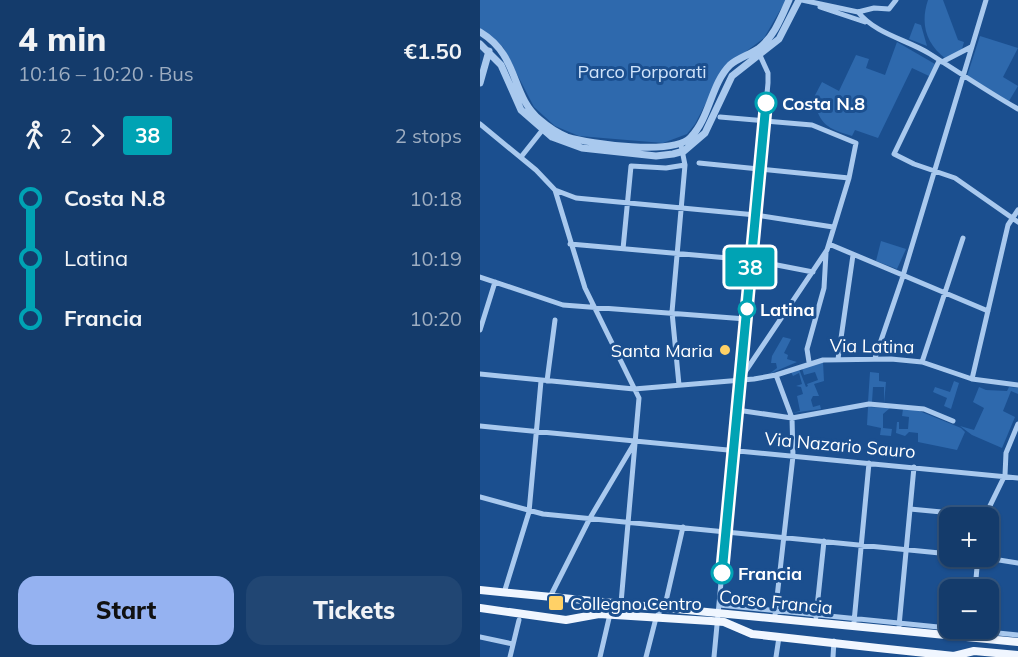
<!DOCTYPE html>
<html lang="en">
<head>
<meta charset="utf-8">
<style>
  body { margin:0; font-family:Mulish,sans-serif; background:#214673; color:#f1f3f6; height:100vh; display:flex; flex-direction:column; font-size:22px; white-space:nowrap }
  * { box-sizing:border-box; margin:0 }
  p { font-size:20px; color:#9dadc1 }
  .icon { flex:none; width:33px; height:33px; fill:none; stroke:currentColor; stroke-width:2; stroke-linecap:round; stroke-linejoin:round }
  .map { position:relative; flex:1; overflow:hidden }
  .panel { display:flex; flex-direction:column; background:#143b6b; width:480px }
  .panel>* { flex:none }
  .badge { padding:0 12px; border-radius:4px; font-size:21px; line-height:39px }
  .controls { position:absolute; left:459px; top:507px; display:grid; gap:12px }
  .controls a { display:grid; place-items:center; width:60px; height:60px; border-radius:12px; background:#143b6b; box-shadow:0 2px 4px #0004,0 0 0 2px #33557e; font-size:30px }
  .map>.badge { position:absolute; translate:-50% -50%; box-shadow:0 0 0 3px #fff }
  .legs { display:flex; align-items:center; gap:9px; height:66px; padding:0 18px; font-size:20px }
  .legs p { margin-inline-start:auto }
  .overview { display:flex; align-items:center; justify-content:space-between; height:102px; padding:0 18px }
  h1 { font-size:33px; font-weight:800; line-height:45px }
  .button { display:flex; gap:12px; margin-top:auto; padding:12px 18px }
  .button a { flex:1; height:69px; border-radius:18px; background:#95b2f1; color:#111; font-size:24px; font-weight:800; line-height:69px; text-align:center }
  .button a+a { background:#214673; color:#f1f3f6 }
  ul { padding:0 18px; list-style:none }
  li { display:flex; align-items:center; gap:21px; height:60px; font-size:22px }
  li i { display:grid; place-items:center; width:9px; height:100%; margin:0 8px; background:currentColor }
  li i::after { content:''; width:15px; height:15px; margin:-8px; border:4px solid; border-radius:50%; background:#143b6b }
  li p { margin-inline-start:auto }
  li:first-child i { background:linear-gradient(#0000 50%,currentColor 0) }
  li:last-child i { background:linear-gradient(currentColor 50%,#0000 0) }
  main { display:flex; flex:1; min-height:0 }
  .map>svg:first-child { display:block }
  .green { fill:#2e69ad }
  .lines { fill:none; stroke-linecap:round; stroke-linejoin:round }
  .minor { stroke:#a9c9ee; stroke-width:5 }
  .tertiary { stroke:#a9c9ee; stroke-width:7 }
  .primary { stroke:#f0f6ff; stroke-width:8 }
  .line-1-casing { stroke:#fff; stroke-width:14 }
  .line-1 { stroke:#00a3b4; stroke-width:9 }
  .stop-1-dot { fill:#fff; stroke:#00a3b4; stroke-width:3 }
  .poi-dot { fill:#ffd166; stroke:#1b4f8f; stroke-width:2 }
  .labels { text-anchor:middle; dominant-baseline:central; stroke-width:6; stroke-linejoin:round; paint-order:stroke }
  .park-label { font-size:18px; fill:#cfe3fa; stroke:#1b4f8f }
  .stop-label { font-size:18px; font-weight:bold; fill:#fff; stroke:#1b4f8f; text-anchor:start }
  .street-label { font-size:18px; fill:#fff; stroke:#1b4f8f }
  .poi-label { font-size:18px; fill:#fff; stroke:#1b4f8f; text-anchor:end }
</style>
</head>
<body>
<main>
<section class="panel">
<div class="overview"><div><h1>4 min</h1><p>10:16 – 10:20 · Bus</p></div><b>€1.50</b></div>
<div class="legs"><svg class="icon" aria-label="walk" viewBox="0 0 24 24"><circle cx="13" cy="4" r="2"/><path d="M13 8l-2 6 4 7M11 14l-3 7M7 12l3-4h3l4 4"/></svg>2<svg class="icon" aria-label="forward" viewBox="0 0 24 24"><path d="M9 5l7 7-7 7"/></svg><b class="badge" style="background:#00a3b4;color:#fff">38</b><p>2 stops</p></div>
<ul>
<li><i style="color:#00a3b4"></i><b>Costa N.8</b><p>10:18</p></li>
<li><i style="color:#00a3b4"></i><span>Latina</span><p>10:19</p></li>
<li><i style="color:#00a3b4"></i><b>Francia</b><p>10:20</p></li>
</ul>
<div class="button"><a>Start</a><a>Tickets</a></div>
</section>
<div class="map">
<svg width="538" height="657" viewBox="0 0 538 657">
  <rect width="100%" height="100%" fill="#1b4f8f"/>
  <path class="green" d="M0 0H306L284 38 244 68 215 124 207 134 183 143 99 136 75 126 54 107 23 47 0 28Z
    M448 0H463L478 40 484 42 482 49 466 59C446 44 440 24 448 0Z
    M435 23 441 25 447 46 429 39Z
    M500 36 538 48 523 77 538 86 529 101 487 76Z
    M417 42 455 64 449 76 432 68 398 138 375 130 372 136C347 128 341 126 333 99L342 82 359 91 376 55 389 59 386 68 405 75Z
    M401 241 426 249 417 269 396 261Z
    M303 337 311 339 304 353 308 355 307 359 317 362 289 374 297 368 296 363H291L292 356Z
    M343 362 344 381 334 384 339 396H333L331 400 333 407 340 405 341 409 312 413 320 411 317 396 323 394 321 387 316 386 322 384 319 373 313 376 311 372 319 369 326 387 328 386 327 384 338 380 335 372 324 375 322 368Z
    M390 372 399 373V381L406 382 404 403V387H393L392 402H388Z
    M474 381 479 383 471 409 464 406 467 398 453 392 455 387 470 392Z
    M499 387 506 390 527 391 529 387 538 388V394L531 391 523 411 535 417 522 448 492 435 480 426 494 430 504 408 493 402Z
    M388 407 410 408 403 414V428L412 429 411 436 400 435 401 428 387 425Z
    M423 409 437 410 481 428 485 432 477 450 438 442V433L429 432 425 436 416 433 417 422H419V429H428L429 417 422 416Z"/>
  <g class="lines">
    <path class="minor" d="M322 0 378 12 394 8 409 9 416 0
      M340 7 385 22
      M378 12C397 35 426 39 450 54 480 73 508 92 538 109
      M459 61 414 154 434 164 475 178 538 222
      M462 62 491 47
      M240 117 332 125 376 143 369 178 347 250 261 378
      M0 124 56 170 75 190 105 288 159 398 141 603
      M41 157 64 128
      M219 163 369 178
      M75 190 96 198 276 215 353 227
      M90 244 271 260 333 272
      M349 244 508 311
      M143 249 151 166 186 168 205 165
      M0 277 83 305 266 319
      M0 330 15 282
      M395 358 422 279 506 0
      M358 359 373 255
      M329 362 327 349 344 288 346 253
      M442 362 483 238
      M0 374 154 389 274 379 296 375 343 360 411 359 442 362 492 379 538 385
      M492 379 528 225 538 210
      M67 381 75 320
      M199 385 192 312 205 165 201 145
      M257 410 312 418 389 404 444 409 473 421
      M0 426 538 478
      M0 497 63 514 470 554
      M430 509 504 516
      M504 518 525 475 526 453 538 424
      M494 556 538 563
      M495 590 498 556
      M24 593 49 512 61 381
      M70 597 110 518 155 442
      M239 605 538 635
      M295 615 313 456 312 418 296 375
      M336 617 344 541
      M374 622 389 463
      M419 626 434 467
      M0 637 33 644
      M30 657 39 620
      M120 657 130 614
      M166 657 176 618 186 601 203 527
      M234 657 288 83V73L278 51
      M296 657 299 637
      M353 657 354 641"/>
    <path class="tertiary" d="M0 32C40 56 30 95 60 120 68 127 77 133 87 137 111 144 194 156 211 137 230 117 231 84 250 65 258 58 269 55 278 49 294 37 301 18 309 0
      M0 44 21 65 41 110 72 137 102 148 176 156 193 154 204 151 225 133 252 76 299 39 319 0
      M0 83 9 51"/>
    <path class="primary" d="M0 590 538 642
      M0 608 86 620 119 614 231 621 244 622 272 634 398 648 474 656 494 651 538 655"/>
  </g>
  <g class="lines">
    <defs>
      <path id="line-1" d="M242 573 286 103"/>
    </defs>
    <use href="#line-1" class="line-1-casing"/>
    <use href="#line-1" class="line-1"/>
  </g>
  <g class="stop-1-dot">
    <circle cx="286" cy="103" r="10"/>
    <circle cx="267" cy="309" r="8"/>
    <circle cx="242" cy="573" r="10"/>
  </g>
  <g class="poi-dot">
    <circle cx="245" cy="350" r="6"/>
    <rect x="68" y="595" width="16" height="16" rx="3"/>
  </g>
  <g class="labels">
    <g class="park-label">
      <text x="162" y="71">Parco Porporati</text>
    </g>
    <g class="stop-label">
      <text x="302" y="103">Costa N.8</text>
      <text x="280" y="309">Latina</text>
      <text x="258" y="573">Francia</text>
    </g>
    <g class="street-label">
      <text transform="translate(392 346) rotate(1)">Via Latina</text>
      <text transform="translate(360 445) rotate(5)">Via Nazario Sauro</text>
      <text transform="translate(296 602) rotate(6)">Corso Francia</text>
    </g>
    <g class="poi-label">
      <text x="233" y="350">Santa Maria</text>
      <text x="90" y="603" text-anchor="start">Collegno Centro</text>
    </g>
  </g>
</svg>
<div class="controls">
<a>+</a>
<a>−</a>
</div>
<b class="badge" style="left:270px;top:267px;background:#00a3b4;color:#fff">38</b>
</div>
</main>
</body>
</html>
